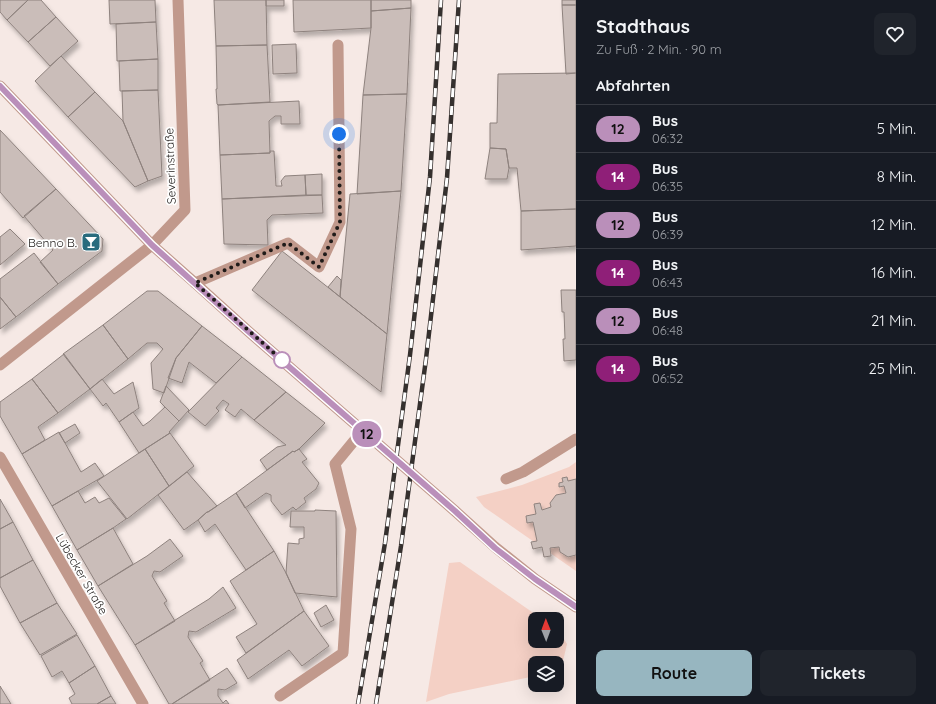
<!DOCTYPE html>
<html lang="de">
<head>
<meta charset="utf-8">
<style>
  body { margin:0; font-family:Quicksand,sans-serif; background:#20242c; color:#f1f3f6; height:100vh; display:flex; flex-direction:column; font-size:15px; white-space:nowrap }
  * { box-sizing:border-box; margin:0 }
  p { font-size:13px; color:#9ea1a6 }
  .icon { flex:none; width:22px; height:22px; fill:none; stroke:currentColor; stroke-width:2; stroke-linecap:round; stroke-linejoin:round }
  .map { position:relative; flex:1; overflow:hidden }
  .side { display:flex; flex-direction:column; background:#171b24; width:360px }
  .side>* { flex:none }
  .badge { padding:0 8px; border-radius:13px; font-size:14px; line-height:26px }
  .needle { width:26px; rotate:359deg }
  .controls { position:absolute; left:528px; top:612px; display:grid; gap:8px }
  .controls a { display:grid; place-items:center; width:36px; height:36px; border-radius:8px; background:#171b24; box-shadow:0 4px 16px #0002; font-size:20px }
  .you { position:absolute; width:20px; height:20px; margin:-10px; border:3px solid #fff; border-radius:50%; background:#1a73e8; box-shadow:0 0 0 6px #1a73e833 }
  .map>.badge { position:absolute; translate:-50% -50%; box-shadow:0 0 0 2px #fff }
  h2 { padding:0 20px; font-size:15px; line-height:36px }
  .round { display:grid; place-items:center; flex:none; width:42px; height:42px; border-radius:8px; background:#20242c }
  .head { display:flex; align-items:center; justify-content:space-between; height:68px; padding:0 20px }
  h1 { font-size:19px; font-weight:700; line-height:30px }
  .primary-button { display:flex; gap:8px; margin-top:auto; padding:8px 20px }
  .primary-button a { flex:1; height:46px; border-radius:8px; background:#97b6c0; color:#111; font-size:16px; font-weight:700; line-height:46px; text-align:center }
  .primary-button a+a { background:#20242c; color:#f1f3f6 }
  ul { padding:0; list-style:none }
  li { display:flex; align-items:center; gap:12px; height:48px; padding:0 20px; border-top:1px solid #363941 }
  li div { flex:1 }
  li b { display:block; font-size:15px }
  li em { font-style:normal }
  li .badge { min-width:44px; font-weight:700; text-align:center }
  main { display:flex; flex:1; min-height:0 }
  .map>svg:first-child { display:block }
  .green { fill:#f4d0c5 }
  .building { fill:#cabdb9; stroke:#8e827e; filter:url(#shadow) }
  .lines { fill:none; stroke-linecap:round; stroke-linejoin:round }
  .service { stroke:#c1998c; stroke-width:11 }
  .minor { stroke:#c1998c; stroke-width:11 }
  .rail-casing { stroke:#35302e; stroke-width:4.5 }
  .rail { stroke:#fff; stroke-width:3; stroke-dasharray:9; stroke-linecap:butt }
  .line-casing { stroke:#fff; stroke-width:9 }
  .line { stroke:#ba8fba; stroke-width:6 }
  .walk { stroke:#1f1b19; stroke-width:4; stroke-dasharray:0 7.2 }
  .stop-dot { fill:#fff; stroke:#ba8fba; stroke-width:2 }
  .labels { text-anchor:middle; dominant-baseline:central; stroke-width:3.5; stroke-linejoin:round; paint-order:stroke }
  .street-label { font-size:12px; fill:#1f1b19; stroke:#fff }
  .poi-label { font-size:12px; fill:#1f1b19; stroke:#fff; text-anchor:end }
</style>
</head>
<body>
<main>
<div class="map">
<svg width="576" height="704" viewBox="0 0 576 704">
  <defs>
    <filter id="shadow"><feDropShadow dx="2.5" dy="4.5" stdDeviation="2" flood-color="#0004"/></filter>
  </defs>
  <rect width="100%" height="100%" fill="#f6e9e5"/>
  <path class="green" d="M576 462V571L484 507 476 497 522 485 569 467Z
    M460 562 542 619H535V641H557V630L559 631 567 644 563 661 557 664V663H535V676L449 694 426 702 449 563Z"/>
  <path class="building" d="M0 0H28L7 20 0 12Z
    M28 0H41L56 17 28 42 7 20Z
    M109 0H155L156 22 110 24Z
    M214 0H266L267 45 216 46Z
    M266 0H284V6H266Z
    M293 0H371V28L294 32Z
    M371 0H411V8L371 11Z
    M562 0H576V5H562Z
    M562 5H576V73L566 74Z
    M411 8 407 94 363 95 371 28V11Z
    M56 17 78 41 50 66 28 42Z
    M156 22 158 59 117 61 116 24Z
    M296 44 297 73 273 74 272 45Z
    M267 45 270 102 218 105 217 104 216 89H217L216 46Z
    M61 56 95 92 68 117 35 81Z
    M158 59V90L120 91 119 61Z
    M576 73V209L521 211 517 168H509L506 149 490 148V123H497L498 74Z
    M158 90 162 176 148 181 123 121 122 91Z
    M95 92 123 121 148 181 135 187 68 117Z
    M407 94 401 191 357 194 363 95Z
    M299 101 300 124H281V116H275L269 121 270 153 220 155 218 105Z
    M0 130 56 189 23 218 0 192Z
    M490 148 506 149 509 168 507 179H485Z
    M270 151H274L276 186H282L281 181 285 176 305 175 306 195 222 199 220 155 270 153Z
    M322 174V195H306L305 175Z
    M56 189 103 239 102 251 58 284 40 262 53 250 24 216Z
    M401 191 387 334 340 297 350 194Z
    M322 195 323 213 272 215 267 220 268 245 224 244 222 199Z
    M576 209V246L521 250V211Z
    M10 229 25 244 0 265V237Z
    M282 251 387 334 381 392 252 290Z
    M34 253 58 284 16 317 0 297V279Z
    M337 276 341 280 340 297 328 287Z
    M561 290H576V360L564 361 563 339H565L564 312H562Z
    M147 291H158L202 326 176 358 164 393 153 389 151 363 163 349 157 343H147L128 359 103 325Z
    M0 297 16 317 0 329Z
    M103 325 128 359 90 389 63 354Z
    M202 326 242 357 216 383 189 362 182 383 168 378 176 358Z
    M64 354 90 389 58 413 32 379Z
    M242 357 286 392 254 420 241 409 235 417 225 410 229 404 223 400 216 408 219 411 205 426 188 412Z
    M32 379 58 413 38 427 45 440 22 454 0 416V402Z
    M102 379 114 394 133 382 139 408 119 422 106 403 103 406 90 389Z
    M166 386 189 410 179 421 160 402Z
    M286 392 325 423 299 449 294 452 293 451 267 470 260 460 277 447 286 445 254 420Z
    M165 407 179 421 169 432 170 433 139 453 119 422 133 412 143 426 150 421Z
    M75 424 80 433 65 443 59 433Z
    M59 432 81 472 95 463 104 476 52 506 22 454Z
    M170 433 194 466 169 486 145 449Z
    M145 449 169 486 127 519 97 481Z
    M299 449 307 459 302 462 319 483 316 489 304 498 306 502 296 510 293 507 282 515 271 501V495L266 493 245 508 236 493 293 451 294 452Z
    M187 472 217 506 208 512H207L198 520 184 530 158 495Z
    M567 477 568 481 576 479V555L568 557 560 552 559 547 550 548 551 556 544 557 542 547 533 549 531 542 537 541 533 522 527 523 526 516 536 514 534 504 540 503 542 510 551 507 550 503 556 495 566 493 564 486 559 487V483L563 482 562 478Z
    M78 491 85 503 95 497 99 503 109 498 126 519 113 528 77 550 52 506Z
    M236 493 274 551 246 570 215 524 205 532 198 520 207 512H208Z
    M0 499 13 522 0 529Z
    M315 510 336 511 337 597 295 593 286 573 288 543 299 544V539L304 538V527H290L291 511H315Z
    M13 522 33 560 0 578V529Z
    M113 528 133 564 98 586 77 550Z
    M170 539 183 556 160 572 154 571 152 576 167 601 164 603 175 621 135 645 98 586 147 556Z
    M274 551 286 573 304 611 246 653 236 637 257 624 230 581Z
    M33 560 57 603 20 623 0 586V578Z
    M223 587 236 608 196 632 189 631 188 637 203 661 200 663 210 680 172 704H169L135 645 209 599Z
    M57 603 77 634 40 655 20 623Z
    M326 605 334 620 321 627 314 613Z
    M304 611 329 646 302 666 289 650 248 679 237 660Z
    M77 635 95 666 69 683 62 671 52 677 41 656Z
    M95 666 111 696 97 704H72L69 698 75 694 69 683Z
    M227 668 237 683 225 690 218 689V696L223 703 226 700 229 704H172Z
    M0 686 11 704H0Z
    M111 696 116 704H97Z"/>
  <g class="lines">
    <path class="service" d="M195 283 288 243 319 267 340 222 338 45
      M280 696 343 653 351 529 335 464 363 430"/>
    <path class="minor" d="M0 86 152 245 195 283 248 331 455 511 495 547 535 579 576 607
      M0 365 152 245 185 210 178 0
      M0 457 143 704
      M506 479 523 472 576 439"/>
    <defs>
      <path id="rail" d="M358 704 385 543 410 355 430 177 441 0
        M376 704 401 546 426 359 447 178 459 0"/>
    </defs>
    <use href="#rail" class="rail-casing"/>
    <use href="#rail" class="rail"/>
  </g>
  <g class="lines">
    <defs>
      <path id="line" d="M0 86 152 245 248 331 455 511 495 548 535 579 576 607"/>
    </defs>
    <use href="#line" class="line-casing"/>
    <use href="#line" class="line"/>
    <path class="walk" d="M282 360 283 361 195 283 288 243 319 267 340 222 339 134"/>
  </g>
  <defs>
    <symbol id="bar-square" viewBox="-11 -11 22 22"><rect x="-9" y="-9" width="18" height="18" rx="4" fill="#286b7d" stroke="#fff"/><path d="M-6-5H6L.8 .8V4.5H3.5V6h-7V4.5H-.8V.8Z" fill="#fff"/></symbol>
  </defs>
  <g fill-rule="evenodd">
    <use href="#bar-square" x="80" y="231" width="22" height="22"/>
  </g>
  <circle class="stop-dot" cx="282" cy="360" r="8"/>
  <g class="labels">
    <g class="street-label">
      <text transform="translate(170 166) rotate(-92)">Severinstraße</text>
      <text transform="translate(82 574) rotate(60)">Lübecker Straße</text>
    </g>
    <g class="poi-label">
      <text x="77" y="242">Benno B.</text>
    </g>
  </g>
</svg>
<div class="controls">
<a><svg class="needle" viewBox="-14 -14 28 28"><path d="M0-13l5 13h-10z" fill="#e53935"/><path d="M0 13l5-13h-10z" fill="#9ea1a6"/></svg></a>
<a><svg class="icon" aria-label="layers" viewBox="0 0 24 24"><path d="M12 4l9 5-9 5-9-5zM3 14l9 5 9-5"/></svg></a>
</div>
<div class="you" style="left:339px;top:134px"></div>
<b class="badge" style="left:367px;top:434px;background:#ba8fba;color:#111">12</b>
</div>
<section class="side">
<div class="head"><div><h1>Stadthaus</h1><p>Zu Fuß · 2 Min. · 90 m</p></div><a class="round"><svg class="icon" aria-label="heart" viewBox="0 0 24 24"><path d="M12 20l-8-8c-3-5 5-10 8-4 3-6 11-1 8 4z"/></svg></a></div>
<h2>Abfahrten</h2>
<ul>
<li><span class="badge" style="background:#ba8fba;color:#111">12</span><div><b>Bus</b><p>06:32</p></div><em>5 Min.</em></li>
<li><span class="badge" style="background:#8f1f78;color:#fff">14</span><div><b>Bus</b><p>06:35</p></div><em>8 Min.</em></li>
<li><span class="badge" style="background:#ba8fba;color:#111">12</span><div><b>Bus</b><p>06:39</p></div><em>12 Min.</em></li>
<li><span class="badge" style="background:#8f1f78;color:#fff">14</span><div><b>Bus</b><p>06:43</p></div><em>16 Min.</em></li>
<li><span class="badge" style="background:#ba8fba;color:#111">12</span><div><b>Bus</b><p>06:48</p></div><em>21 Min.</em></li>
<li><span class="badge" style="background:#8f1f78;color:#fff">14</span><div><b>Bus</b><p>06:52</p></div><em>25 Min.</em></li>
</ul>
<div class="primary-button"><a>Route</a><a>Tickets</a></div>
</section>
</main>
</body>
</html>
